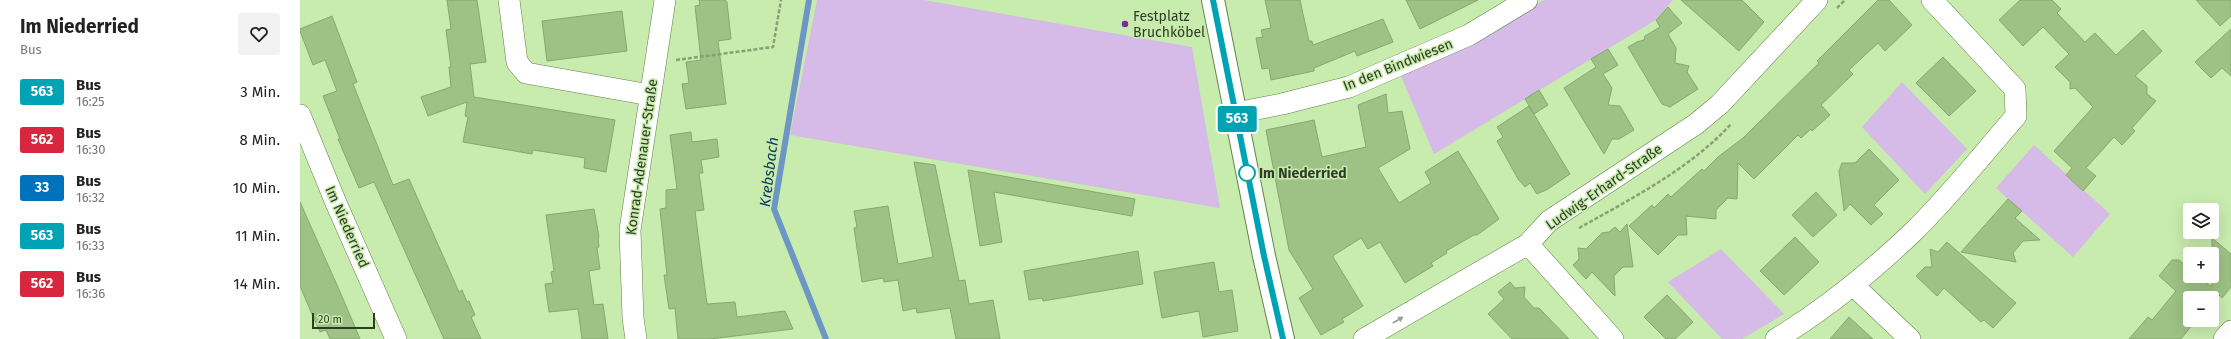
<!DOCTYPE html>
<html lang="de">
<head>
<meta charset="utf-8">
<style>
  body { margin:0; font-family:"Fira Sans",sans-serif; background:#f2f2f2; color:#222; height:100vh; display:flex; flex-direction:column; font-size:15px; white-space:nowrap }
  * { box-sizing:border-box; margin:0 }
  p { font-size:13px; color:#767676 }
  .icon { flex:none; width:22px; height:22px; fill:none; stroke:currentColor; stroke-width:2; stroke-linecap:round; stroke-linejoin:round }
  .map { position:relative; flex:1; overflow:hidden }
  .details { display:flex; flex-direction:column; background:#fff; width:300px }
  .details>* { flex:none }
  .badge { padding:0 8px; border-radius:3px; font-size:14px; line-height:26px }
  .buttons { position:absolute; left:1883px; top:203px; display:grid; gap:8px }
  .buttons a { display:grid; place-items:center; width:36px; height:36px; border-radius:4px; background:#fff; box-shadow:0 4px 16px #0002; font-size:20px }
  .scale { position:absolute; left:12px; bottom:10px; width:63px; box-sizing:border-box; padding-left:4px; border:2px solid #2f3d24; border-top:0; font-size:11px; line-height:14px; white-space:nowrap; color:#2f3d24; -webkit-text-stroke:3px #c8ebae; paint-order:stroke }
  .map>.badge { position:absolute; translate:-50% -50%; box-shadow:0 0 0 2px #fff }
  .round { display:grid; place-items:center; flex:none; width:42px; height:42px; border-radius:4px; background:#f2f2f2 }
  .overview { display:flex; align-items:center; justify-content:space-between; height:68px; padding:0 20px }
  h1 { font-size:19px; font-weight:700; line-height:30px }
  ul { padding:0; list-style:none }
  li { display:flex; align-items:center; gap:12px; height:48px; padding:0 20px }
  li div { flex:1 }
  li b { display:block; font-size:15px }
  li em { font-style:normal }
  li .badge { min-width:44px; font-weight:700; text-align:center }
  main { display:flex; flex:1; min-height:0 }
  .map>svg:first-child { display:block }
  .green { fill:#d6bae7 }
  .lines { fill:none; stroke-linecap:round; stroke-linejoin:round }
  .stream { stroke:#6d96c5; stroke-width:6 }
  .building { fill:#9ec185; stroke:#86a86d }
  .minor-casing { stroke:#628249; stroke-width:22 }
  .tertiary-casing { stroke:#628249; stroke-width:24 }
  .path { stroke:#87a174; stroke-width:2.5; stroke-dasharray:4 2; stroke-linecap:butt }
  .minor { stroke:#fff; stroke-width:21 }
  .tertiary { stroke:#fff; stroke-width:22 }
  .oneway { fill:#979e92 }
  .line-casing { stroke:#fff; stroke-width:9 }
  .line { stroke:#00a3b4; stroke-width:6 }
  .poi-dot { fill:#782b9d; stroke:#c8ebae; stroke-width:1.5 }
  .stop-dot { fill:#fff; stroke:#00a3b4; stroke-width:2 }
  .labels { text-anchor:middle; dominant-baseline:central; stroke-width:3; stroke-linejoin:round; paint-order:stroke }
  .poi-label { font-size:14px; fill:#2f3d24; stroke:#c8ebae; text-anchor:start }
  .street-label { font-size:14px; fill:#2f3d24; stroke:#c8ebae }
  .stop-label { font-size:14px; font-weight:bold; fill:#2f3d24; stroke:#c8ebae; text-anchor:start }
  .water-label { font-size:15px; font-style:italic; fill:#0d3965; stroke:#c8ebae }
</style>
</head>
<body>
<main>
<section class="details">
<div class="overview"><div><h1>Im Niederried</h1><p>Bus</p></div><a class="round"><svg class="icon" aria-label="heart" viewBox="0 0 24 24"><path d="M12 20l-8-8c-3-5 5-10 8-4 3-6 11-1 8 4z"/></svg></a></div>
<ul>
<li><span class="badge" style="background:#00a3b4;color:#fff">563</span><div><b>Bus</b><p>16:25</p></div><em>3 Min.</em></li>
<li><span class="badge" style="background:#d7263d;color:#fff">562</span><div><b>Bus</b><p>16:30</p></div><em>8 Min.</em></li>
<li><span class="badge" style="background:#0072bc;color:#fff">33</span><div><b>Bus</b><p>16:32</p></div><em>10 Min.</em></li>
<li><span class="badge" style="background:#00a3b4;color:#fff">563</span><div><b>Bus</b><p>16:33</p></div><em>11 Min.</em></li>
<li><span class="badge" style="background:#d7263d;color:#fff">562</span><div><b>Bus</b><p>16:36</p></div><em>14 Min.</em></li>
</ul>
</section>
<div class="map">
<svg width="1931" height="339" viewBox="0 0 1931 339">
  <rect width="100%" height="100%" fill="#c8ebae"/>
  <path class="green" d="M517 0H624L892 47 920 208 490 135Z
    M1244 0H1373L1354 21 1134 154 1101 76C1151 54 1198 30 1244 0Z
    M1602 82 1667 149 1625 194 1562 127Z
    M1734 145 1810 214 1773 257 1696 188Z
    M1421 249 1484 314 1442 339H1422L1368 282Z"/>
  <g class="lines">
    <path class="stream" d="M509 0 474 209 526 339"/>
  </g>
  <path class="building" d="M147 0H177L186 62 170 64 174 97 315 120 306 172 284 168 285 158 233 150 232 154 163 142 168 117 165 116 167 102 128 116 121 97 151 87 149 67H151L146 30 151 29Z
    M399 0H425L427 2 431 39 418 41 426 104 386 109 382 84 389 83 386 62 401 60 395 6 400 5Z
    M965 0H1000L1009 41H1012L1013 45 1083 19 1093 42 1057 56 1055 51 1014 68V71L971 80 969 68 962 69 956 38 963 37 961 30 971 28Z
    M1106 0H1178L1120 29Z
    M1381 0H1442L1464 22 1439 51Z
    M1578 0H1589L1612 25 1585 51 1578 43 1549 70 1553 74 1521 105 1530 115 1512 131 1511 129 1501 138 1498 135 1454 179 1438 163 1437 199 1428 198 1416 210V219L1386 216 1387 235H1378L1358 255 1329 226 1352 205 1354 208 1368 194 1371 197 1402 169 1404 171 1418 157 1443 138 1519 63 1517 61Z
    M1720 0H1752L1761 9 1757 13 1785 42 1795 33 1816 55 1843 30 1862 51 1835 76 1847 86V94L1856 101 1832 128 1835 131 1822 145 1814 137 1786 168 1796 176 1783 191 1766 175 1772 168 1754 151 1793 107 1775 88 1770 89V82L1755 67 1769 54 1743 27 1723 46 1699 20Z
    M1896 0H1931V16L1920 26Z
    M1368 7 1382 23 1368 34 1376 48 1375 63 1389 66 1387 72 1398 89 1370 107 1362 104 1328 47 1337 42 1344 40 1345 36 1360 27 1356 20Z
    M322 11 327 51 247 61 242 21Z
    M32 16 57 82 53 84 93 185 109 179 159 292 162 290 167 302 169 301 175 315 171 317 181 339H144L74 182 59 188 38 139H40L23 96 37 91 25 60 13 65 0 31V29Z
    M1931 29V76L1922 68 1911 78 1895 62Z
    M1308 49 1318 65 1303 74 1312 88 1308 105 1320 106 1334 130 1319 139H1312L1304 154 1264 88 1296 67 1291 59Z
    M1643 57 1676 91 1649 116 1616 83Z
    M1239 90 1248 105 1234 114 1225 99Z
    M1086 94 1088 113 1102 111 1110 149 1078 168 1099 203 1131 183 1125 172 1158 151 1199 219 1177 235H1174L1146 251 1147 253 1131 263 1133 266 1105 283 1080 242 1068 249 1061 238 1034 255 1033 257 1063 306 1042 319 1044 322 1021 335 999 298 1013 289 989 250 966 130 1014 120 1022 157 1066 147 1058 105Z
    M1229 106 1270 174 1248 189 1237 194 1230 183 1225 187 1218 179 1197 141 1203 137 1197 127Z
    M391 132 392 142 417 139 419 157 401 160 403 173H399L404 210 395 211 407 304 435 302 437 317 485 311 493 329 410 339H378L375 308 369 309 364 275H367L360 209 366 208V190L377 189 370 135Z
    M1569 149 1599 180 1574 205 1583 214 1571 225 1550 204 1544 211 1539 171 1542 163H1555Z
    M614 162 635 165 659 281 665 280 669 304 693 300 700 339H656L650 308 617 313 616 308 603 311 598 280 584 282 583 278 562 282 554 228 557 227 554 211 588 206 598 264 633 257Z
    M668 170 835 199 832 216 694 192 702 242 680 246Z
    M1516 192 1537 215 1513 237 1492 215Z
    M1708 199 1722 211 1715 218 1740 240 1723 241 1713 253 1716 262 1661 252Z
    M0 202 41 294 60 339H30L26 330 20 332 11 312 0 286Z
    M294 209 299 237 298 238 299 247 297 248 300 269 289 271 294 305 303 304 308 339H282L278 309 249 312 245 284 253 283 251 272 254 271 246 215Z
    M1327 224 1333 267H1323L1314 276 1315 296 1292 272 1286 279 1273 265 1279 259 1278 248 1286 249 1302 233 1309 232 1315 227 1320 232Z
    M1495 237 1519 262 1484 295 1460 271Z
    M1912 238 1931 254V287L1922 298 1918 294 1912 301V298H1890V320H1896L1881 339H1829L1848 317 1852 320 1876 291 1859 276 1872 260H1879L1890 269V276H1898L1912 287Z
    M1647 242 1716 303 1693 328 1684 320 1681 322 1644 288 1637 296 1616 276 1625 267H1632L1630 249 1638 252Z
    M838 251 843 284 743 301 742 298 729 300 724 271Z
    M914 262 919 292 932 290 938 331 903 337 899 311 862 318 854 272Z
    M1210 282 1215 288 1225 287 1224 297 1234 308H1239L1269 339H1212L1188 314 1204 299 1198 292Z
    M1367 295 1393 322 1375 339H1366L1344 317Z
    M1549 317 1573 339H1530Z"/>
  <g class="lines">
    <defs>
      <path id="minor" d="M209 0 217 62 226 73 350 95
        M936 113 982 104 1049 87 1169 35 1227 0
        M0 115 36 203 96 339
        M1228 244 1313 339
        M1553 285 1610 339
        M336 339 333 318 330 230 365 0
        M1064 339 1228 244 1249 221 1396 124 1420 104 1517 0
        M1476 339C1526 309 1571 272 1613 232 1650 196 1682 155 1716 116L1715 89 1632 0
        M1924 339 1931 331"/>
      <path id="tertiary" d="M913 0 964 256 983 339"/>
    </defs>
    <use href="#minor" class="minor-casing"/>
    <use href="#tertiary" class="tertiary-casing"/>
    <path class="path" d="M1537 8 1545 0
      M376 60 473 47 481 0
      M1279 228C1331 199 1391 168 1431 124"/>
    <use href="#minor" class="minor"/>
    <use href="#tertiary" class="tertiary"/>
  </g>
  <defs><path id="oneway-solid" d="M-6-.8H1V-3.2L6.5 0L1 3.2V.8H-6Z"/></defs>
  <use class="oneway" href="#oneway-solid" transform="translate(1098 320) rotate(-30)"/>
  <g class="lines">
    <defs>
      <path id="line" d="M913 0 964 256 983 339"/>
    </defs>
    <use href="#line" class="line-casing"/>
    <use href="#line" class="line"/>
  </g>
  <circle class="poi-dot" cx="825" cy="24" r="4"/>
  <circle class="stop-dot" cx="947" cy="173" r="8"/>
  <g class="labels">
    <g class="poi-label">
      <text x="833" y="16">Festplatz<tspan x="833" dy="16">Bruchköbel</tspan></text>
    </g>
    <g class="street-label">
      <text transform="translate(1098 65) rotate(-22)">In den Bindwiesen</text>
      <text transform="translate(342 157) rotate(-82)">Konrad-Adenauer-Straße</text>
      <text transform="translate(1304 187) rotate(-35)">Ludwig-Erhard-Straße</text>
      <text transform="translate(47 227) rotate(66)">Im Niederried</text>
    </g>
    <g class="stop-label">
      <text x="959" y="173">Im Niederried</text>
    </g>
    <g class="water-label">
      <text transform="translate(469 172) rotate(-83)">Krebsbach</text>
    </g>
  </g>
</svg>
<div class="buttons">
<a><svg class="icon" aria-label="layers" viewBox="0 0 24 24"><path d="M12 4l9 5-9 5-9-5zM3 14l9 5 9-5"/></svg></a>
<a>+</a>
<a>−</a>
</div>
<div class="scale">20 m</div>
<b class="badge" style="left:937px;top:119px;background:#00a3b4;color:#fff">563</b>
</div>
</main>
</body>
</html>
